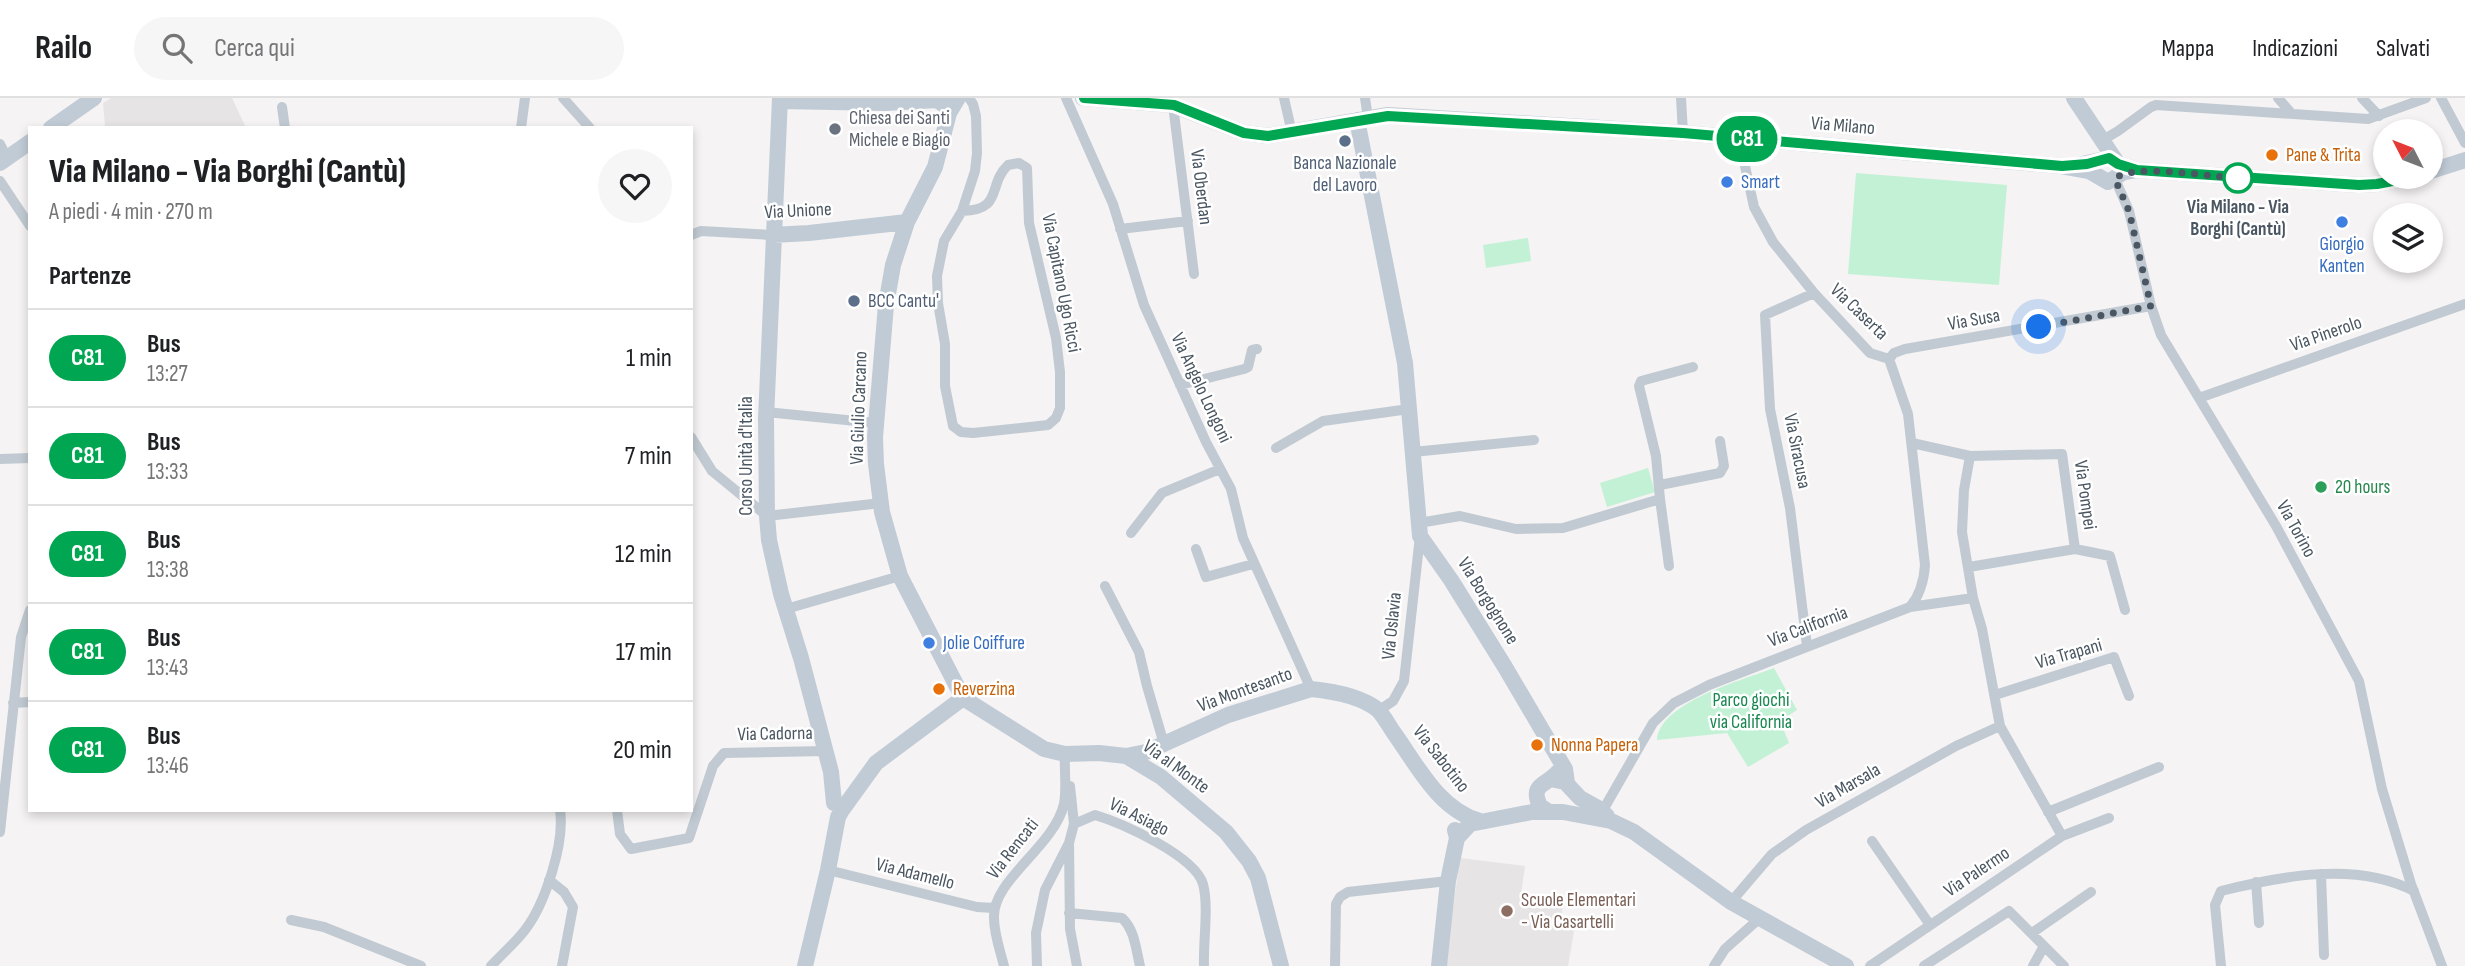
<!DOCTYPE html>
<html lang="it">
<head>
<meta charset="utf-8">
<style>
  body { margin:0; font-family:"Sofia Sans Condensed",sans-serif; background:#f6f6f6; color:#202124; height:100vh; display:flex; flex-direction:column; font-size:26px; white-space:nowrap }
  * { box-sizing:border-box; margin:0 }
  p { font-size:23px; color:#757577 }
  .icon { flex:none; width:38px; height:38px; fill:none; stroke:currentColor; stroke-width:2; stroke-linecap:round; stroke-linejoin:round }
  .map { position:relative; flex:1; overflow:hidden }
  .panel { position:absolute; left:28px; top:28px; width:665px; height:686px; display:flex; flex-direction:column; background:#fff; border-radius:0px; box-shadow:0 4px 10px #0003 }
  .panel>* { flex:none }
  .badge { padding:0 14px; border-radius:23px; font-size:24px; line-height:46px }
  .needle { width:46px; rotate:312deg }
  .tools { position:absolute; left:2373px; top:21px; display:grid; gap:14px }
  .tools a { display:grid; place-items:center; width:70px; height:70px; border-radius:50%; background:#fff; box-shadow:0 4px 10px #0003; font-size:35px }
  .you { position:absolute; width:35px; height:35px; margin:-18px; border:5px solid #fff; border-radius:50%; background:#1a73e8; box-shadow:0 0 0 10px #1a73e833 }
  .map>.badge { position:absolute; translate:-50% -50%; box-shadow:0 0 0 4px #fff }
  h2 { padding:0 21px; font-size:26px; line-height:63px }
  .round { display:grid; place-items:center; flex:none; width:74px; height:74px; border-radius:37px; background:#f6f6f6 }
  .overview { display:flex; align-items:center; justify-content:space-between; height:119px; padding:0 21px }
  h1 { font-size:33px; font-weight:800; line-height:52px }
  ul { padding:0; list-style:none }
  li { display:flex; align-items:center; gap:21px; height:98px; padding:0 21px; border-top:2px solid #e0e0e0 }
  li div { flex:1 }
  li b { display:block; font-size:26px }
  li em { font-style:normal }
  li .badge { min-width:77px; font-weight:700; text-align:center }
  header { display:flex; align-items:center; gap:42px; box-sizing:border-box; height:98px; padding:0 35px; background:#fff; border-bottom:2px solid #e0e0e0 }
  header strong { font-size:33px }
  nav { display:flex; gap:38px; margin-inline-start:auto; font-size:24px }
  .search { width:490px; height:63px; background:#f6f6f6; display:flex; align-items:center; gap:18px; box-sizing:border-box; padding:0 24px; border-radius:38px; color:#757577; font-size:26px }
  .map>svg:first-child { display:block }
  .education { fill:#e6e4e5 }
  .green { fill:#c3f1d5 }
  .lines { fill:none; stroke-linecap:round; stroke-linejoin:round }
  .street { stroke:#c1cad2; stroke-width:10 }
  .secondary { stroke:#c1cbd6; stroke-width:16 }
  .line-casing { stroke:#fff; stroke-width:16 }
  .line { stroke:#00a651; stroke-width:10 }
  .walk { stroke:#4a5661; stroke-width:7; stroke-dasharray:0 12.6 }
  .worship-dot { fill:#6b7280; stroke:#fff; stroke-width:2.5 }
  .service-dot { fill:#5c6f8a; stroke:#fff; stroke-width:2.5 }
  .food-dot { fill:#e8710a; stroke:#fff; stroke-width:2.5 }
  .stop-dot { fill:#fff; stroke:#00a651; stroke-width:3.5 }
  .shop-dot { fill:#3f7fe0; stroke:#fff; stroke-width:2.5 }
  .leisure-dot { fill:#2e9e5b; stroke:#fff; stroke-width:2.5 }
  .education-dot { fill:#8d6e63; stroke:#fff; stroke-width:2.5 }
  .labels { text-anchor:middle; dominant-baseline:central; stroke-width:5; stroke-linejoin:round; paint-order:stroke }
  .worship-label { font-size:19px; fill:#5b616d; stroke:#fff; text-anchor:start }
  .street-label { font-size:19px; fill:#4a5661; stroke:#fff }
  .food-label { font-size:19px; fill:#c56008; stroke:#fff; text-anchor:start }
  .service-label { font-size:19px; fill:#4e5e75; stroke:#fff }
  .shop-label { font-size:19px; fill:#366cbe; stroke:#fff; text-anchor:start }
  .stop-label { font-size:19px; font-weight:bold; fill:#4a5661; stroke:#fff }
  .leisure-label { font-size:19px; fill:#27864d; stroke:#fff; text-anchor:start }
  .park-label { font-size:19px; fill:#17864f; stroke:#fff }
  .education-label { font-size:19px; fill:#785e54; stroke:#fff; text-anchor:start }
</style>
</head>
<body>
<header>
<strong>Railo</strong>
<div class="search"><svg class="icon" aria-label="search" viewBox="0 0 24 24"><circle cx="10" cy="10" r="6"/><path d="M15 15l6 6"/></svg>Cerca qui</div>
<nav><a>Mappa</a><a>Indicazioni</a><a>Salvati</a></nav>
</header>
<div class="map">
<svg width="2465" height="868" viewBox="0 0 2465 868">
  <rect width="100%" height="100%" fill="#f5f3f3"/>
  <path class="education" d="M111 0H232L246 30 105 28 103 5Z
    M1460 760 1525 768 1521 796 1564 800 1560 825 1575 827 1568 868H1445Z"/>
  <path class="green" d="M1856 75 2007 87 1999 187 1848 176Z
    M1528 140 1531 163 1486 170 1483 147Z
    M1648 370 1655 394 1607 409 1600 385Z
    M1774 570 1797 612 1780 623 1789 645 1748 669 1727 635 1657 642C1660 604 1743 582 1774 570Z"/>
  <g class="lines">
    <path class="street" d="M563 0 590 30
      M1066 0 1113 106 1144 207 1206 344 1231 391 1243 440 1311 591
      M1284 0 1292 35
      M1365 0 1368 20
      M1681 0 1683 35
      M2278 0 2291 15
      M2362 0 2379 18
      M2441 0 2465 45
      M1173 7 1194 176
      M282 9 285 30
      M521 30 525 0
      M1746 41 1745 68 1754 109 1773 144 1814 195 1870 255 1889 261
      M2101 43 2118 33 2151 9 2156 7 2368 21 2426 0
      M0 46 7 60
      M2115 81 2129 113 2151 208 2161 237 2276 428 2359 583 2382 691 2411 786 2442 868
      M0 83 30 128
      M962 113C1004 112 987 87 1008 67L1019 65 1027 70 1029 125 1056 240 1060 274V310L1056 320 1048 327 973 335 961 334 953 328 945 288V246L938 205 937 178 944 143 962 113 975 73 977 55 976 18 973 6 969 0
      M1120 131 1188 123
      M691 137 701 133 773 137
      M1889 261 1894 255 1905 251 2151 208
      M1180 287 1244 271 1248 269 1252 252 1257 251
      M2199 300 2465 206
      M766 314 876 325
      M691 339 712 373 767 418 881 405
      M1912 345 1970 358 2062 356 2075 451
      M1276 350 1323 323 1409 311
      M1413 354 1534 342
      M1970 358 1964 392 1962 434 1973 500 1982 531 2000 628 2062 738
      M0 361 30 360
      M1660 387 1720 375 1724 368 1720 343
      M1660 401 1656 358 1639 288 1641 283 1693 269
      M1419 425 1460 418 1516 431 1563 430 1660 401 1669 468
      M1131 435 1162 395 1220 371
      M1196 451 1206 479 1253 466
      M1969 469 2075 451 2110 458 2125 512
      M1105 488 1139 554 1147 588 1164 646
      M1910 509 1973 500
      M786 511 900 478
      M1807 548 1790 410 1770 311 1765 217 1814 195
      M1995 597 2114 559 2129 598
      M13 605 30 604
      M1378 613 1393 603 1404 583 1420 438
      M617 712 620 736 631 751 689 740 713 668 724 655 826 653
      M2048 714 2159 669
      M1598 716 1606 707 1653 625 1674 605 1709 587 1910 509C1920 497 1924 483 1925 467L1908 316 1889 261
      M1074 726 1095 717C1122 725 1195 758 1203 786 1209 808 1203 844 1204 868
      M0 734 21 539 30 512
      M1872 743 1930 827
      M1069 745 1070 831 1077 868
      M828 772 977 809 994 810
      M2321 776 2324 857
      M549 782 564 794 573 809 562 868
      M2256 784 2259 825
      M1731 804 1772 756 1806 732 1956 648 2000 628
      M1069 815 1122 820C1135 832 1136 852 1140 868
      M291 822 324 829 421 868
      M2032 835 2091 794
      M491 868C502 856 515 845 525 832 545 806 565 745 560 712
      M1004 868C1000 852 994 836 994 820 992 782 1054 749 1064 706 1067 690 1064 672 1065 656
      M1037 868 1036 835 1045 792 1069 745 1074 726 1070 688
      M1335 868 1336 806 1340 799 1348 794 1448 783
      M1714 868 1725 851 1760 820
      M1870 868 2062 738 2109 720
      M1924 868 2009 813 2064 868
      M2033 868 2044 848
      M2221 868 2215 807 2221 793C2282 778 2356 763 2414 793"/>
    <path class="secondary" d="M780 0 766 321 767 418 769 442 781 496 801 560 831 674 834 705
      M958 0 949 15 935 69 907 124 893 167 886 207 875 339 876 366 882 414 900 478 963 600 1044 651 1065 656 1099 655 1126 658 1161 679 1226 734 1249 763 1258 780 1281 868
      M1083 0 1173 7 1244 35 1268 38 1388 17 1683 35 2061 68 2089 73 2108 84 2124 74 2137 72
      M2074 0 2116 63
      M780 3 885 5 937 2 949 10V15
      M1357 22 1405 265 1420 438 1451 482 1505 569 1565 671 1567 685
      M51 30 94 0
      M0 65 30 44
      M2078 67 2109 60 2118 66 2137 72 2359 87 2377 86 2412 79
      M2431 73 2465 62
      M773 137 809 135 907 124
      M1126 658 1146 654 1228 617 1311 591C1331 593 1361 598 1378 612 1384 618 1389 628 1394 635 1417 667 1439 712 1480 723
      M1550 681 1565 684 1580 700 1598 710 1607 718
      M1549 714 1540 708C1529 685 1548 687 1558 674
      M1457 740 1470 726 1532 714H1563L1611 723 1634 734 1731 804 1846 868
      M805 868 828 772 838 719 842 712 876 665 963 600
      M1439 868 1448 783 1457 740 1455 732"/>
  </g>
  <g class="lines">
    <defs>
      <path id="line" d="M1084 0 1174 7 1244 35 1268 38 1388 18 1683 35 2062 68 2087 66 2109 60 2118 66 2137 72 2359 87 2377 86 2413 79"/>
    </defs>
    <use href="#line" class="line-casing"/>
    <use href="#line" class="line"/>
    <path class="walk" d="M2039 229 2151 208 2129 113 2115 81C2130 64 2218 80 2238 80"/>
  </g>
  <circle class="worship-dot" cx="835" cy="31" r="7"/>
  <g class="service-dot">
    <circle cx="1345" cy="43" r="7"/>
    <circle cx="854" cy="203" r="7"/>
  </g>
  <g class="food-dot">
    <circle cx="2272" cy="57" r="7"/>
    <circle cx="939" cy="591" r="7"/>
    <circle cx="1537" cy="647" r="7"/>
  </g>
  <circle class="stop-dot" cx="2238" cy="80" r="14"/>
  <g class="shop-dot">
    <circle cx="1727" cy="84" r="7"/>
    <circle cx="2342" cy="124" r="7"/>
    <circle cx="929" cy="545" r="7"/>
  </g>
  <circle class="leisure-dot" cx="2321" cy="389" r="7"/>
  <circle class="education-dot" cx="1507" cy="813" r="7"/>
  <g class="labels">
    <g class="worship-label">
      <text x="849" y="20">Chiesa dei Santi<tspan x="849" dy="22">Michele e Biagio</tspan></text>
    </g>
    <g class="street-label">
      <text transform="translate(1843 28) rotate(5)">Via Milano</text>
      <text transform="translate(1201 89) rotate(83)">Via Oberdan</text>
      <text transform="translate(798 113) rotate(-3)">Via Unione</text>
      <text transform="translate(1061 185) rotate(79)">Via Capitano Ugo Ricci</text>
      <text transform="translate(1859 214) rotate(44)">Via Caserta</text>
      <text transform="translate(1974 222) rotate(-10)">Via Susa</text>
      <text transform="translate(2326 236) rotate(-19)">Via Pinerolo</text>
      <text transform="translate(1201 290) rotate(65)">Via Angelo Longoni</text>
      <text transform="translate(859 310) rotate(-88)">Via Giulio Carcano</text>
      <text transform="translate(1797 353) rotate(79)">Via Siracusa</text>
      <text transform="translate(746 358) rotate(-90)">Corso Unità d'Italia</text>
      <text transform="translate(2085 397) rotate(82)">Via Pompei</text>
      <text transform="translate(2296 431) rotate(61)">Via Torino</text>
      <text transform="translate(1488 503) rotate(58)">Via Borgognone</text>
      <text transform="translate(1392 528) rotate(-84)">Via Oslavia</text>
      <text transform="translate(1808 529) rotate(-21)">Via California</text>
      <text transform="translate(2069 556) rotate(-16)">Via Trapani</text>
      <text transform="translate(1245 592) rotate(-20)">Via Montesanto</text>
      <text transform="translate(775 636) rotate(-1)">Via Cadorna</text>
      <text transform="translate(1441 661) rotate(52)">Via Sabotino</text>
      <text transform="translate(1176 669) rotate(36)">Via al Monte</text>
      <text transform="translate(1848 688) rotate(-30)">Via Marsala</text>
      <text transform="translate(1139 719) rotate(26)">Via Asiago</text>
      <text transform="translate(1013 751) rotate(-52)">Via Rencati</text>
      <text transform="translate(1977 774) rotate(-34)">Via Palermo</text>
      <text transform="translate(915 776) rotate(14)">Via Adamello</text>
    </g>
    <g class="food-label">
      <text x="2286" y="57">Pane &amp; Trita</text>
      <text x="953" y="591">Reverzina</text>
      <text x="1551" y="647">Nonna Papera</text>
    </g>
    <g class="service-label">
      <text x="1345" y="65">Banca Nazionale<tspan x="1345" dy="22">del Lavoro</tspan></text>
      <text x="868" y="203" text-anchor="start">BCC Cantu'</text>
    </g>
    <g class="shop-label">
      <text x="1741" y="84">Smart</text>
      <text x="2342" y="146" text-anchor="middle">Giorgio<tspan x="2342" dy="22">Kanten</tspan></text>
      <text x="943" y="545">Jolie Coiffure</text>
    </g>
    <g class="stop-label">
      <text x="2238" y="109">Via Milano - Via<tspan x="2238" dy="22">Borghi (Cantù)</tspan></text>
    </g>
    <g class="leisure-label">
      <text x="2335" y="389">20 hours</text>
    </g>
    <g class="park-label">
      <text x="1751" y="602">Parco giochi<tspan x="1751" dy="22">via California</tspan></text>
    </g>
    <g class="education-label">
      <text x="1521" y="802">Scuole Elementari<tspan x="1521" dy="22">- Via Casartelli</tspan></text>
    </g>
  </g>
</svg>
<div class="tools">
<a><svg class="needle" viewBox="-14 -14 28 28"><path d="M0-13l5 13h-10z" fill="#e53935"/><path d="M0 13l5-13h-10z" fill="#757577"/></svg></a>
<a><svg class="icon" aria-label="layers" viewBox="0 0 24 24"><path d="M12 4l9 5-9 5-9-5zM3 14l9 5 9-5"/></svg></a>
</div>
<div class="you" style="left:2039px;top:229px"></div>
<b class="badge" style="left:1747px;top:41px;background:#00a651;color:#fff">C81</b>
<section class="panel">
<div class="overview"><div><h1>Via Milano - Via Borghi (Cantù)</h1><p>A piedi · 4 min · 270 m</p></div><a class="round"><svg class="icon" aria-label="heart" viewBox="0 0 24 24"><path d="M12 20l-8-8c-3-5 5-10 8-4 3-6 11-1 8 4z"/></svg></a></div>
<h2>Partenze</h2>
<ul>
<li><span class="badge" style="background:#00a651;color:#fff">C81</span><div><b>Bus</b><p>13:27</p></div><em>1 min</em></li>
<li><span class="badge" style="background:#00a651;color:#fff">C81</span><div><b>Bus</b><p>13:33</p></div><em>7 min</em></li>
<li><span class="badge" style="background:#00a651;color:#fff">C81</span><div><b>Bus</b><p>13:38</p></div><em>12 min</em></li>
<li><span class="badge" style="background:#00a651;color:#fff">C81</span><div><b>Bus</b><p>13:43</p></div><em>17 min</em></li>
<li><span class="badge" style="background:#00a651;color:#fff">C81</span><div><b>Bus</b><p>13:46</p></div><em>20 min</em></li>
</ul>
</section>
</div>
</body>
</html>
